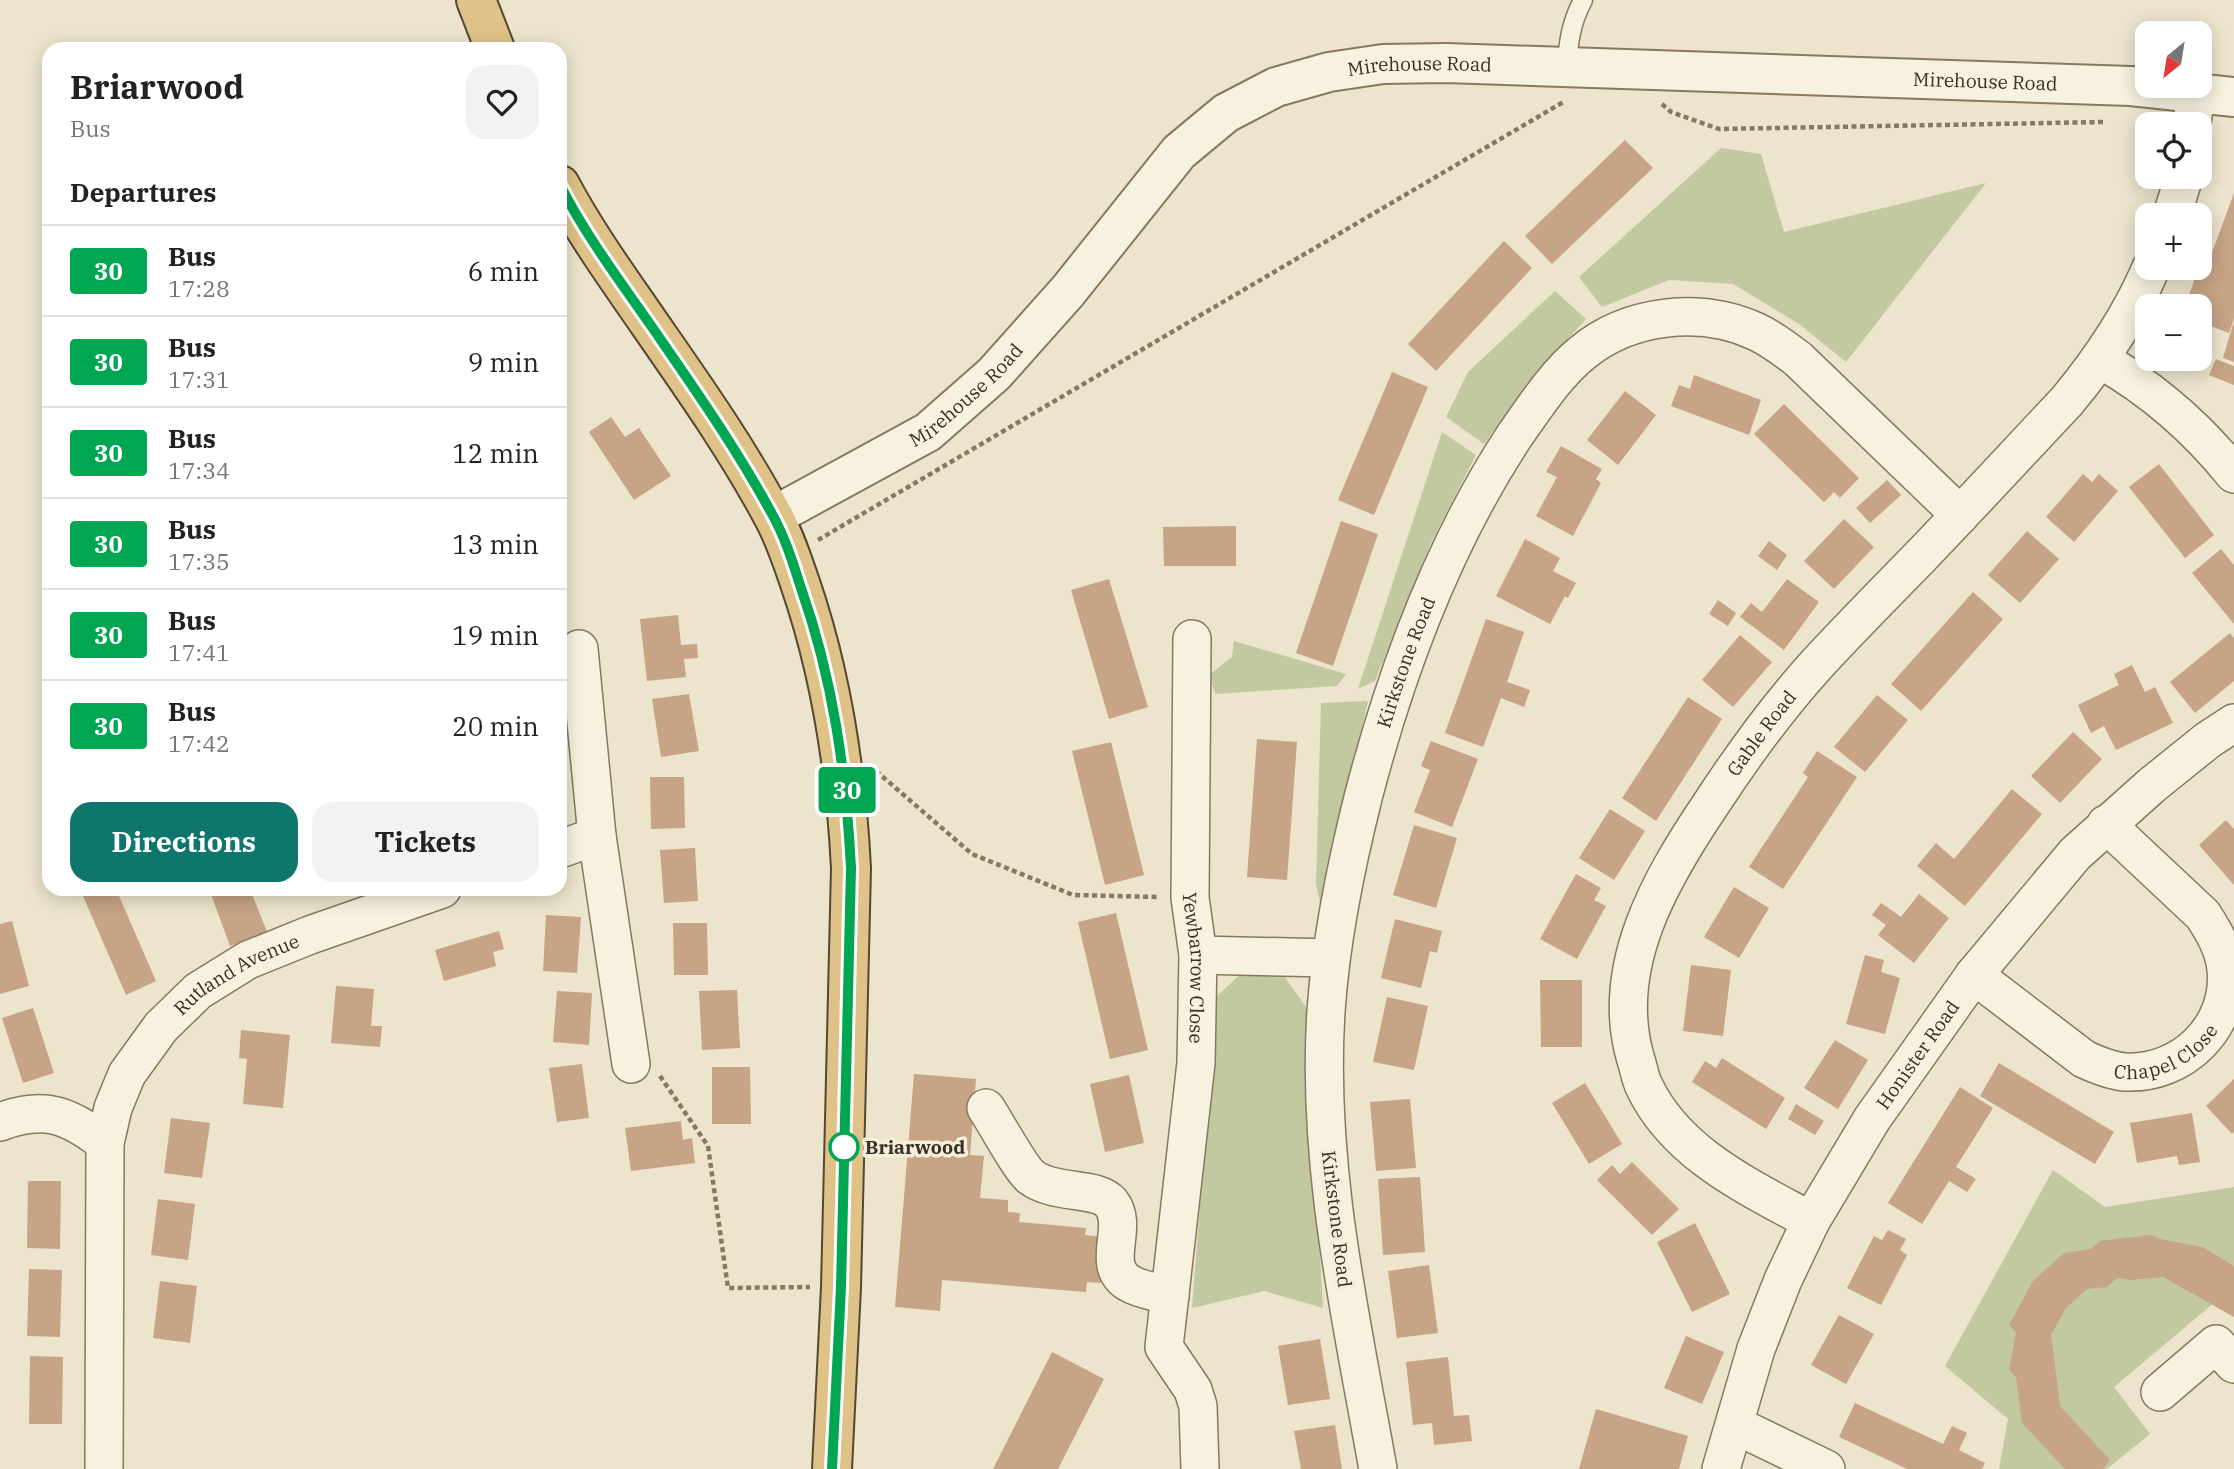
<!DOCTYPE html>
<html lang="en">
<head>
<meta charset="utf-8">
<style>
  body { margin:0; font-family:"IBM Plex Serif",serif; background:#f2f2f2; color:#222; height:100vh; display:flex; flex-direction:column; font-size:26px; white-space:nowrap }
  * { box-sizing:border-box; margin:0 }
  p { font-size:23px; color:#767676 }
  .icon { flex:none; width:38px; height:38px; fill:none; stroke:currentColor; stroke-width:2; stroke-linecap:round; stroke-linejoin:round }
  .map { position:relative; flex:1; overflow:hidden }
  .details { position:absolute; left:42px; top:42px; width:525px; height:854px; display:flex; flex-direction:column; background:#fff; border-radius:21px; box-shadow:0 4px 18px #0003 }
  .details>* { flex:none }
  .badge { padding:0 14px; border-radius:5px; font-size:24px; line-height:46px }
  .needle { width:46px; rotate:210deg }
  .fabs { position:absolute; left:2135px; top:21px; display:grid; gap:14px }
  .fabs a { display:grid; place-items:center; width:77px; height:77px; border-radius:14px; background:#fff; box-shadow:0 4px 18px #0003; font-size:35px }
  .map>.badge { position:absolute; translate:-50% -50%; box-shadow:0 0 0 4px #fff }
  h2 { padding:0 28px; font-size:26px; line-height:63px }
  .round { display:grid; place-items:center; flex:none; width:74px; height:74px; border-radius:21px; background:#f2f2f2 }
  .head { display:flex; align-items:center; justify-content:space-between; height:119px; padding:0 28px }
  h1 { font-size:33px; font-weight:800; line-height:52px }
  .primary-button { display:flex; gap:14px; margin-top:auto; padding:14px 28px }
  .primary-button a { flex:1; height:80px; border-radius:21px; background:#0f766e; color:#fff; font-size:28px; font-weight:800; line-height:80px; text-align:center }
  .primary-button a+a { background:#f2f2f2; color:#222 }
  ul { padding:0; list-style:none }
  li { display:flex; align-items:center; gap:21px; height:91px; padding:0 28px; border-top:2px solid #e0e0e0 }
  li div { flex:1 }
  li b { display:block; font-size:26px }
  li em { font-style:normal }
  li .badge { min-width:77px; font-weight:700; text-align:center }
  .map>svg:first-child { display:block }
  .green { fill:#c2c9a0 }
  .building { fill:#c6a485 }
  .lines { fill:none; stroke-linecap:round; stroke-linejoin:round }
  .service-casing { stroke:#887861; stroke-width:21 }
  .minor-casing { stroke:#887861; stroke-width:40 }
  .tertiary-casing { stroke:#887861; stroke-width:42 }
  .trunk-casing { stroke:#564634; stroke-width:42 }
  .path { stroke:#887861; stroke-width:4.5; stroke-dasharray:5 3.5; stroke-linecap:butt }
  .service { stroke:#f7f1df; stroke-width:18 }
  .minor { stroke:#f7f1df; stroke-width:37 }
  .tertiary { stroke:#f7f1df; stroke-width:38 }
  .trunk { stroke:#dec287; stroke-width:38 }
  .line-casing { stroke:#fff; stroke-width:16 }
  .line { stroke:#00a651; stroke-width:10 }
  .stop-dot { fill:#fff; stroke:#00a651; stroke-width:3.5 }
  .labels { text-anchor:middle; dominant-baseline:central; stroke-width:7; stroke-linejoin:round; paint-order:stroke }
  .street-label { font-size:19px; fill:#3a2f23; stroke:#f4eedb }
  .stop-label { font-size:19px; font-weight:bold; fill:#3a2f23; stroke:#f4eedb; text-anchor:start }
</style>
</head>
<body>
<div class="map">
<svg width="2234" height="1469" viewBox="0 0 2234 1469">
  <rect width="100%" height="100%" fill="#ece4cc"/>
  <path class="green" d="M1721 148 1761 154 1784 232 1986 183 1846 362 1799 324 1733 284 1669 280 1602 307 1579 277Z
    M1555 291 1586 319 1533 377 1484 444 1446 417 1468 372Z
    M1442 432 1476 455 1431 543 1375 681 1358 689Z
    M1234 641 1346 674 1337 686 1216 694 1208 676 1232 657Z
    M1368 701 1327 883 1320 902 1316 884 1321 703Z
    M1247 968 1279 969 1306 1007 1323 1308 1264 1291 1192 1308 1216 997Z
    M2053 1170 2105 1207 2234 1187V1286L2114 1387 2150 1434 2107 1469H1999L2008 1419 1945 1366Z"/>
  <path class="building" d="M1625 140 1653 168 1552 264 1525 236Z
    M2234 193V319L2229 333 2200 322V306H2185L2195 278 2202 280Z
    M1504 241 1532 268 1436 371 1408 344Z
    M2233 324 2234 325V362L2223 358Z
    M2216 359 2234 366V385L2209 375Z
    M1392 372 1428 387 1374 515 1338 500Z
    M1694 375 1761 400 1749 435 1671 406 1679 385 1690 389Z
    M1625 391 1656 415 1618 465 1587 440Z
    M1784 404 1859 478 1840 498 1834 492 1824 502 1754 434Z
    M611 417 625 437 639 428 671 476 634 500 589 432Z
    M1561 446 1602 469 1596 479 1601 483 1573 536 1536 516 1557 477 1546 472Z
    M2159 464 2214 535 2185 558 2129 487Z
    M2083 474 2092 482 2099 474 2118 491 2074 542 2046 517Z
    M1887 480 1901 495 1870 523 1856 508Z
    M1844 519 1874 547 1834 589 1804 561Z
    M1341 521 1378 534 1333 666 1296 653Z
    M1236 526V566H1164L1163 527Z
    M2027 531 2059 559 2020 603 1988 575Z
    M1525 539 1560 558 1553 571 1576 583 1568 598 1565 596 1550 624 1496 596Z
    M1769 541 1787 555 1777 570 1758 556Z
    M2221 549 2234 565V624L2192 573Z
    M1109 579 1148 707 1109 719 1071 590Z
    M1787 579 1819 602 1784 650 1740 617 1751 603 1762 612Z
    M1973 592 2003 619 1921 711 1891 684Z
    M1718 600 1736 613 1728 626 1709 614Z
    M678 615 681 645 697 644 698 658 684 659 686 677 647 681 640 619Z
    M1486 619 1524 632 1507 682 1530 690 1524 707 1501 698 1483 747 1445 733Z
    M2230 633 2234 638V681L2195 713 2170 682Z
    M1740 635 1772 662 1733 707 1702 680Z
    M2132 665 2145 692 2155 687 2173 723 2116 750 2104 726 2091 733 2078 705 2119 685 2114 674Z
    M689 694 699 751 661 757 652 699Z
    M1877 695 1908 720 1865 772 1834 747Z
    M1688 697 1722 719 1656 821 1622 798Z
    M2073 732 2102 759 2060 803 2031 776Z
    M1257 739 1297 742 1287 880 1247 877Z
    M1431 741 1478 759 1452 827 1414 812 1430 770 1421 766Z
    M1111 742 1144 875 1105 885 1072 751Z
    M1817 751 1857 777 1783 889 1749 867 1808 777 1803 773Z
    M650 777H684L685 828 651 829Z
    M2012 789 2042 814 1965 906 1917 866 1936 843 1954 859Z
    M1610 809 1645 831 1614 880 1579 858Z
    M2226 820 2234 829V885L2199 845Z
    M1414 825 1457 838 1436 908 1393 895Z
    M695 848 698 901 664 903 660 850Z
    M1576 874 1601 888 1594 900 1606 906 1577 959 1540 939Z
    M1734 887 1769 908 1739 958 1704 937Z
    M80 889H116L156 981 126 995Z
    M209 889H250L267 932 230 946Z
    M1919 894 1949 918 1914 963 1878 935 1886 925 1872 915 1881 903 1901 917Z
    M1116 913 1148 1050 1110 1059 1078 922Z
    M546 915 581 917 577 973 543 971Z
    M1395 919 1442 931 1437 953 1430 951 1421 988 1381 978Z
    M12 921 29 986 0 994V924Z
    M673 923H707L708 975H674Z
    M499 931 504 949 493 952 496 966 444 981 435 950Z
    M1865 955 1884 960 1881 972 1900 978 1885 1034 1846 1024Z
    M1691 965 1731 970 1723 1036 1683 1031Z
    M1540 980H1582V1047H1541Z
    M336 986 374 989 371 1026H382L380 1047 331 1043Z
    M737 990 740 1048 702 1050 699 991Z
    M557 991 592 993 589 1045 553 1042Z
    M1387 997 1428 1006 1414 1070 1373 1062Z
    M33 1008 54 1073 23 1083 2 1018Z
    M241 1030 290 1035 283 1108 243 1104 247 1059 239 1058Z
    M1835 1040 1868 1060 1838 1109 1804 1088Z
    M1722 1058 1785 1098 1766 1129 1692 1082 1705 1061 1716 1068Z
    M1999 1063 2114 1132 2095 1164 1980 1096Z
    M582 1064 589 1118 557 1122 549 1068Z
    M712 1067H750L751 1124H712Z
    M914 1074 976 1079 970 1155 984 1156 980 1198 1008 1200V1212L1020 1213 1019 1222 1086 1228 1085 1235 1104 1237 1101 1283 1087 1282 1086 1292 942 1280 940 1311 895 1307Z
    M1129 1075 1144 1143 1105 1152 1090 1084Z
    M2234 1079V1132L2232 1134 2206 1106Z
    M1585 1083 1622 1144 1589 1164 1552 1103Z
    M1960 1087 1993 1108 1956 1167 1976 1179 1967 1192 1949 1181 1922 1224 1888 1203Z
    M1410 1099 1416 1168 1376 1171 1370 1102Z
    M1796 1104 1824 1121 1815 1135 1788 1119Z
    M2192 1113 2200 1162 2179 1165 2177 1156 2137 1163 2130 1123Z
    M171 1118 210 1123 202 1178 164 1173Z
    M681 1121 683 1140 692 1138 695 1163 631 1171 625 1128Z
    M1632 1162 1679 1209 1652 1235 1597 1180 1612 1165 1620 1174Z
    M1420 1177 1425 1252 1383 1255 1378 1179Z
    M28 1181H61L60 1249 27 1248Z
    M158 1199 195 1204 188 1260 151 1255Z
    M1695 1223 1730 1294 1692 1312 1657 1242Z
    M1888 1230 1906 1239 1900 1250 1907 1255 1881 1305 1847 1288 1874 1236 1882 1240Z
    M2151 1235 2160 1239 2202 1247 2234 1266V1317L2163 1277 2131 1280 2117 1278 2107 1287 2087 1289 2066 1308 2051 1335 2060 1406 2110 1460 2103 1469H2065L2022 1423 2016 1377 2009 1370 2016 1332 2009 1325 2033 1281 2064 1253 2091 1249 2100 1241Z
    M1429 1265 1438 1333 1397 1338 1388 1271Z
    M29 1269 62 1270 60 1337 27 1336Z
    M160 1281 197 1286 190 1343 153 1338Z
    M1839 1315 1874 1334 1846 1384 1811 1365Z
    M1686 1336 1724 1352 1702 1404 1664 1388Z
    M1320 1339 1330 1399 1288 1405 1278 1346Z
    M1052 1352 1104 1379 1058 1469H993Z
    M30 1356 63 1357 62 1424H29Z
    M1448 1357 1454 1416 1469 1415 1472 1441 1434 1445 1432 1423 1413 1425 1406 1362Z
    M1855 1403 1943 1444 1952 1426 1967 1433 1959 1450 1985 1463 1982 1469H1907L1839 1437Z
    M1596 1409 1688 1436 1679 1469H1579Z
    M1335 1425 1342 1469H1301L1294 1431Z"/>
  <g class="lines">
    <defs>
      <path id="service" d="M1567 69C1568 42 1571 23 1583 0"/>
      <g id="minor">
        <path d="M2192 124 2196 91"/>
        <path d="M2172 215 2184 177"/>
        <path d="M2101 360C2154 390 2196 427 2234 474"/>
        <path id="s1" d="M1192 639 1190 898 1198 955 1196 1063 1164 1347 1193 1390 1198 1406 1200 1469"/>
        <path d="M579 649 597 836 631 1064"/>
        <path d="M560 849 597 836"/>
        <path d="M1198 955 1331 958"/>
        <path id="s2" d="M1974 975 2084 1059C2097 1065 2111 1071 2125 1072 2182 1075 2232 1027 2226 969 2224 949 2214 932 2203 915L2106 824"/>
        <path d="M986 1108C996 1123 1020 1168 1031 1177 1055 1195 1097 1186 1111 1203 1130 1227 1099 1265 1129 1283 1140 1290 1158 1292 1170 1296"/>
        <path d="M0 1122C44 1105 69 1115 105 1143"/>
        <path id="s3" d="M1811 1221C1749 1187 1676 1154 1644 1086 1640 1078 1639 1069 1636 1060 1608 968 1661 878 1711 804 1743 755 1778 707 1817 664 1851 627 1886 592 1921 556 1970 505 2018 453 2067 401 2101 360 2130 317 2151 268"/>
        <path d="M2160 1392 2216 1344 2234 1364"/>
        <path d="M1735 1425 1826 1469"/>
        <path id="s4" d="M104 1469 105 1143 113 1108 127 1074 161 1027 198 991 248 960 310 935 442 889"/>
        <path id="s5" d="M1378 1469C1351 1317 1316 1166 1326 1011 1331 938 1346 865 1364 794 1397 668 1443 544 1515 435 1535 407 1555 375 1582 353 1629 314 1701 306 1757 332 1772 339 1785 349 1798 359L1960 515"/>
        <path id="s6" d="M1721 1469 1756 1349 1783 1280 1811 1221 1872 1119 1974 975 2075 854 2152 785 2208 740 2234 723"/>
      </g>
      <g id="tertiary">
        <path id="s7" d="M774 516 928 432 994 374 1068 291 1179 152 1226 113 1276 87 1329 72 1383 64 1446 63 2131 86 2234 97"/>
      </g>
      <path id="trunk" d="M476 0 495 49
        M560 185C586 234 618 278 649 323 692 385 736 447 772 514 784 535 792 560 800 583 832 676 846 770 851 868L841 1287 832 1469"/>
    </defs>
    <use href="#service" class="service-casing"/>
    <use href="#minor" class="minor-casing"/>
    <use href="#tertiary" class="tertiary-casing"/>
    <use href="#trunk" class="trunk-casing"/>
    <path class="path" d="M1662 104 1671 112 1719 129 2103 122
      M818 540 1565 101
      M876 771 972 854 1073 895 1158 897
      M660 1076 708 1146 728 1288 810 1287"/>
    <use href="#service" class="service"/>
    <use href="#minor" class="minor"/>
    <use href="#tertiary" class="tertiary"/>
    <use href="#trunk" class="trunk"/>
  </g>
  <g class="lines">
    <defs>
      <path id="line" d="M560 185C586 236 620 281 652 327 694 388 737 449 772 514 785 537 793 563 801 588 833 679 846 771 851 868L841 1287 832 1469"/>
    </defs>
    <use href="#line" class="line-casing"/>
    <use href="#line" class="line"/>
  </g>
  <circle class="stop-dot" cx="844" cy="1147" r="14"/>
  <g class="labels">
    <g class="street-label">
      <text stroke="none"><textPath href="#s7" startOffset="816">Mirehouse Road</textPath></text>
      <text stroke="none"><textPath href="#s7" startOffset="1382">Mirehouse Road</textPath></text>
      <text stroke="none"><textPath href="#s7" startOffset="228">Mirehouse Road</textPath></text>
      <text stroke="none"><textPath href="#s5" startOffset="821">Kirkstone Road</textPath></text>
      <text stroke="none"><textPath href="#s3" startOffset="609">Gable Road</textPath></text>
      <text stroke="none"><textPath href="#s1" startOffset="329">Yewbarrow Close</textPath></text>
      <text stroke="none"><textPath href="#s4" startOffset="550">Rutland Avenue</textPath></text>
      <text stroke="none"><textPath href="#s2" startOffset="228">Chapel Close</textPath></text>
      <text stroke="none"><textPath href="#s6" startOffset="462">Honister Road</textPath></text>
      <text transform="translate(1337 1219) rotate(83)">Kirkstone Road</text>
    </g>
    <g class="stop-label">
      <text x="865" y="1147">Briarwood</text>
    </g>
  </g>
</svg>
<div class="fabs">
<a><svg class="needle" viewBox="-14 -14 28 28"><path d="M0-13l5 13h-10z" fill="#e53935"/><path d="M0 13l5-13h-10z" fill="#767676"/></svg></a>
<a><svg class="icon" aria-label="locate" viewBox="0 0 24 24"><circle cx="12" cy="12" r="6"/><path d="M12 2v4M12 18v4M2 12h4M18 12h4"/></svg></a>
<a>+</a>
<a>−</a>
</div>
<b class="badge" style="left:847px;top:790px;background:#00a651;color:#fff">30</b>
<section class="details">
<div class="head"><div><h1>Briarwood</h1><p>Bus</p></div><a class="round"><svg class="icon" aria-label="heart" viewBox="0 0 24 24"><path d="M12 20l-8-8c-3-5 5-10 8-4 3-6 11-1 8 4z"/></svg></a></div>
<h2>Departures</h2>
<ul>
<li><span class="badge" style="background:#00a651;color:#fff">30</span><div><b>Bus</b><p>17:28</p></div><em>6 min</em></li>
<li><span class="badge" style="background:#00a651;color:#fff">30</span><div><b>Bus</b><p>17:31</p></div><em>9 min</em></li>
<li><span class="badge" style="background:#00a651;color:#fff">30</span><div><b>Bus</b><p>17:34</p></div><em>12 min</em></li>
<li><span class="badge" style="background:#00a651;color:#fff">30</span><div><b>Bus</b><p>17:35</p></div><em>13 min</em></li>
<li><span class="badge" style="background:#00a651;color:#fff">30</span><div><b>Bus</b><p>17:41</p></div><em>19 min</em></li>
<li><span class="badge" style="background:#00a651;color:#fff">30</span><div><b>Bus</b><p>17:42</p></div><em>20 min</em></li>
</ul>
<div class="primary-button"><a>Directions</a><a>Tickets</a></div>
</section>
</div>
</body>
</html>
